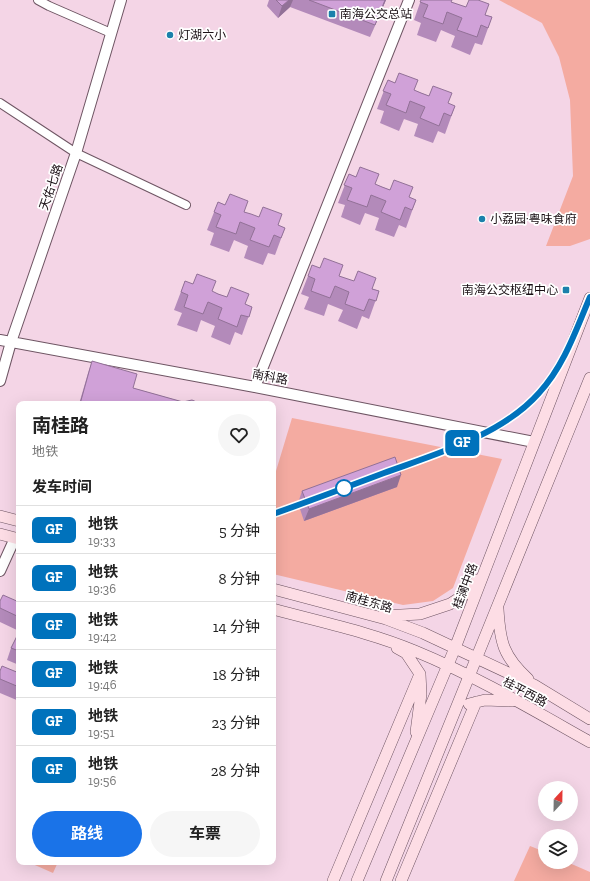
<!DOCTYPE html>
<html lang="zh">
<head>
<meta charset="utf-8">
<style>
  body { margin:0; font-family:"Zilla Slab","Noto Sans SC",serif; background:#f6f6f6; color:#222; height:100vh; display:flex; flex-direction:column; font-size:15px; white-space:nowrap }
  * { box-sizing:border-box; margin:0 }
  p { font-size:13px; color:#767676 }
  .icon { flex:none; width:22px; height:22px; fill:none; stroke:currentColor; stroke-width:2; stroke-linecap:round; stroke-linejoin:round }
  .map { position:relative; flex:1; overflow:hidden }
  .side { position:absolute; left:16px; top:401px; width:260px; height:464px; display:flex; flex-direction:column; background:#fff; border-radius:8px; box-shadow:0 4px 16px #0002 }
  .side>* { flex:none }
  .badge { padding:0 8px; border-radius:6px; font-size:14px; line-height:26px }
  .needle { width:26px; rotate:22deg }
  .buttons { position:absolute; left:538px; top:781px; display:grid; gap:8px }
  .buttons a { display:grid; place-items:center; width:40px; height:40px; border-radius:50%; background:#fff; box-shadow:0 4px 16px #0002; font-size:20px }
  .map>.badge { position:absolute; translate:-50% -50%; box-shadow:0 0 0 2px #fff }
  h2 { padding:0 16px; font-size:15px; line-height:36px }
  .round { display:grid; place-items:center; flex:none; width:42px; height:42px; border-radius:21px; background:#f6f6f6 }
  .headline { display:flex; align-items:center; justify-content:space-between; height:68px; padding:0 16px }
  h1 { font-size:19px; font-weight:700; line-height:30px }
  .primary-button { display:flex; gap:8px; margin-top:auto; padding:8px 16px }
  .primary-button a { flex:1; height:46px; border-radius:24px; background:#1a73e8; color:#fff; font-size:16px; font-weight:700; line-height:46px; text-align:center }
  .primary-button a+a { background:#f6f6f6; color:#222 }
  ul { padding:0; list-style:none }
  li { display:flex; align-items:center; gap:12px; height:48px; padding:0 16px; border-top:1px solid #e0e0e0 }
  li div { flex:1 }
  li b { display:block; font-size:15px }
  li em { font-style:normal }
  li .badge { min-width:44px; font-weight:700; text-align:center }
  .map>svg:first-child { display:block }
  .green { fill:#f4aba1 }
  .lines { fill:none; stroke-linecap:round; stroke-linejoin:round }
  .minor-casing { stroke:#6e5563; stroke-width:10 }
  .tertiary-casing { stroke:#6e5563; stroke-width:12 }
  .secondary-casing { stroke:#6e5563; stroke-width:12 }
  .minor { stroke:#fff; stroke-width:8 }
  .tertiary { stroke:#fff; stroke-width:10 }
  .secondary { stroke:#fddde5; stroke-width:11 }
  .wall { fill:#b38aba }
  .shaded-wall { fill:#927197 }
  .building { fill:#d0a1d8; stroke:#927197 }
  .line-casing { stroke:#fff; stroke-width:9 }
  .line { stroke:#0072bc; stroke-width:6 }
  .poi-dot { fill:#1b81ab; stroke:#fff; stroke-width:1.5 }
  .stop-dot { fill:#fff; stroke:#0072bc; stroke-width:2 }
  .labels { text-anchor:middle; dominant-baseline:central; stroke-width:3.5; stroke-linejoin:round; paint-order:stroke }
  .poi-label { font-size:12px; fill:#190f14; stroke:#fff; text-anchor:start }
  .street-label { font-size:12px; fill:#190f14; stroke:#fff }
</style>
</head>
<body>
<div class="map">
<svg width="590" height="881" viewBox="0 0 590 881">
  <rect width="100%" height="100%" fill="#f4d5e6"/>
  <path class="green" d="M499 0H590V239L570 246H546L573 176 570 100 559 57 542 23Z
    M292 418 502 459 453 588 433 601 403 605 273 574V481Z
    M530 846 545 852V862H567L590 872V881H514Z
    M28 862H58L53 873Z"/>
  <g class="lines">
    <defs>
      <path id="minor" d="M38 0 49 6 111 33
        M0 103 76 153 186 205"/>
      <path id="tertiary" d="M0 340 255 387 534 442
        M0 381 11 342 76 153 121 0
        M255 387 409 0
        M0 571 15 538"/>
      <path id="secondary" d="M0 516 19 521
        M0 534 19 539
        M273 589 386 619 423 633 534 685 590 719
        M273 609C320 622 370 632 415 651 476 676 533 710 590 742
        M498 609C500 642 503 656 528 679
        M382 616 420 614 450 604 470 591 477 580
        M397 648 406 653 420 674 421 694 416 732
        M469 704 485 700 513 701
        M333 881 420 674
        M357 881 455 648 590 298
        M386 881 590 378
        M401 881 476 702"/>
    </defs>
    <use href="#minor" class="minor-casing"/>
    <use href="#tertiary" class="tertiary-casing"/>
    <use href="#secondary" class="secondary-casing"/>
    <use href="#minor" class="minor"/>
    <use href="#tertiary" class="tertiary"/>
    <use href="#secondary" class="secondary"/>
  </g>
  <path class="wall" d="M269 0H386L370 37 290 7 278 18 267 6Z
    M421 0 451 2 492 17 482 45 475 43 470 55 451 47 455 36 441 30 436 42 417 35 421 23 414 20Z
    M388 80 455 106 445 134 438 131 433 143 414 136 418 124 404 119 399 131 380 123 384 111 377 109Z
    M349 174 416 200 406 228 399 225 394 237 375 230 379 218 365 213 360 225 341 217 345 205 338 203Z
    M218 202 285 228 275 255 268 253 263 265 244 258 248 246 234 240 229 252 210 245 214 233 207 230Z
    M308 276H339L379 291 369 319 362 316 357 329 338 321 343 310 328 304 324 316 304 309 309 297 301 294Z
    M185 281 252 307 242 335 235 332 230 345 211 337 215 326 201 320 197 332 177 325 182 313 174 310Z
    M92 361 133 388 183 402 201 404H79L88 373Z
    M397 487 304 521 298 503 302 491Z
    M0 601 19 602V631L0 622Z
    M19 637V665L7 660 11 648Z
    M0 671 19 673V701L0 693Z"/>
  <path class="shaded-wall" d="M289 0H293L290 7 278 18 282 6Z
    M385 0H386L370 37 375 25Z
    M401 475 397 487 304 521 309 509Z"/>
  <path class="building" d="M276 0H289L282 6Z
    M309 0H385L375 25Z
    M421 0H452L451 2 466 7 469 0H478L489 4 485 15 492 17 488 28 481 25 477 37 457 30 462 18 447 12 443 24 423 17 428 5 420 2Z
    M399 73 418 80 414 90 421 93 429 96 433 86 452 93 448 103 455 106 451 116 444 113 439 126 420 118 425 107 410 101 406 113 386 105 391 94 383 91 388 80 395 83Z
    M360 167 379 174 375 184 382 187 390 190 394 180 413 187 409 197 416 200 412 210 405 207 400 220 381 212 386 201 371 195 367 207 347 200 352 188 344 185 349 174 356 177Z
    M230 194 248 201 244 212 251 214 259 217 263 207 282 214 278 225 285 228 281 238 274 235 269 247 250 240 255 228 240 222 236 234 216 227 221 215 214 212 218 202 225 205Z
    M324 258 343 265 339 276 354 281 358 271 376 278 372 289 379 291 376 301 369 299 364 311 345 304 349 292 335 286 330 298 311 291 315 279 308 276 312 265 320 268Z
    M197 274 216 281 212 291 218 294 227 297 231 287 249 294 245 304 252 307 249 317 241 315 237 327 218 319 222 308 208 302 203 314 184 307 188 295 181 292 185 281 193 284Z
    M92 361 137 374 133 388 183 402 192 400 201 404H80Z
    M395 457 401 475 309 509 302 491Z
    M3 595 19 602V617L0 608V601Z
    M17 636 19 637V651L11 648Z
    M2 666 19 673V687L0 679V671Z"/>
  <g class="lines">
    <defs>
      <path id="line" d="M273 514C310 501 347 487 384 473 436 454 502 435 539 393 564 366 576 330 590 297"/>
    </defs>
    <use href="#line" class="line-casing"/>
    <use href="#line" class="line"/>
  </g>
  <g class="poi-dot">
    <rect x="328" y="10" width="8" height="8" rx="2"/>
    <circle cx="170" cy="35" r="4"/>
    <circle cx="482" cy="219" r="4"/>
    <rect x="562" y="286" width="8" height="8" rx="2"/>
  </g>
  <circle class="stop-dot" cx="344" cy="488" r="8"/>
  <g class="labels">
    <g class="poi-label">
      <text x="340" y="14">南海公交总站</text>
      <text x="178" y="35">灯湖六小</text>
      <text x="490" y="219">小荔园·粤味食府</text>
      <text x="558" y="290" text-anchor="end">南海公交枢纽中心</text>
    </g>
    <g class="street-label">
      <text transform="translate(51 187) rotate(-71)">天佑七路</text>
      <text transform="translate(270 377) rotate(11)">南科路</text>
      <text transform="translate(465 586) rotate(-69)">桂澜中路</text>
      <text transform="translate(369 602) rotate(16)">南桂东路</text>
      <text transform="translate(525 692) rotate(28)">桂平西路</text>
    </g>
  </g>
</svg>
<div class="buttons">
<a><svg class="needle" viewBox="-14 -14 28 28"><path d="M0-13l5 13h-10z" fill="#e53935"/><path d="M0 13l5-13h-10z" fill="#767676"/></svg></a>
<a><svg class="icon" aria-label="layers" viewBox="0 0 24 24"><path d="M12 4l9 5-9 5-9-5zM3 14l9 5 9-5"/></svg></a>
</div>
<b class="badge" style="left:462px;top:443px;background:#0072bc;color:#fff">GF</b>
<section class="side">
<div class="headline"><div><h1>南桂路</h1><p>地铁</p></div><a class="round"><svg class="icon" aria-label="heart" viewBox="0 0 24 24"><path d="M12 20l-8-8c-3-5 5-10 8-4 3-6 11-1 8 4z"/></svg></a></div>
<h2>发车时间</h2>
<ul>
<li><span class="badge" style="background:#0072bc;color:#fff">GF</span><div><b>地铁</b><p>19:33</p></div><em>5 分钟</em></li>
<li><span class="badge" style="background:#0072bc;color:#fff">GF</span><div><b>地铁</b><p>19:36</p></div><em>8 分钟</em></li>
<li><span class="badge" style="background:#0072bc;color:#fff">GF</span><div><b>地铁</b><p>19:42</p></div><em>14 分钟</em></li>
<li><span class="badge" style="background:#0072bc;color:#fff">GF</span><div><b>地铁</b><p>19:46</p></div><em>18 分钟</em></li>
<li><span class="badge" style="background:#0072bc;color:#fff">GF</span><div><b>地铁</b><p>19:51</p></div><em>23 分钟</em></li>
<li><span class="badge" style="background:#0072bc;color:#fff">GF</span><div><b>地铁</b><p>19:56</p></div><em>28 分钟</em></li>
</ul>
<div class="primary-button"><a>路线</a><a>车票</a></div>
</section>
</div>
</body>
</html>
